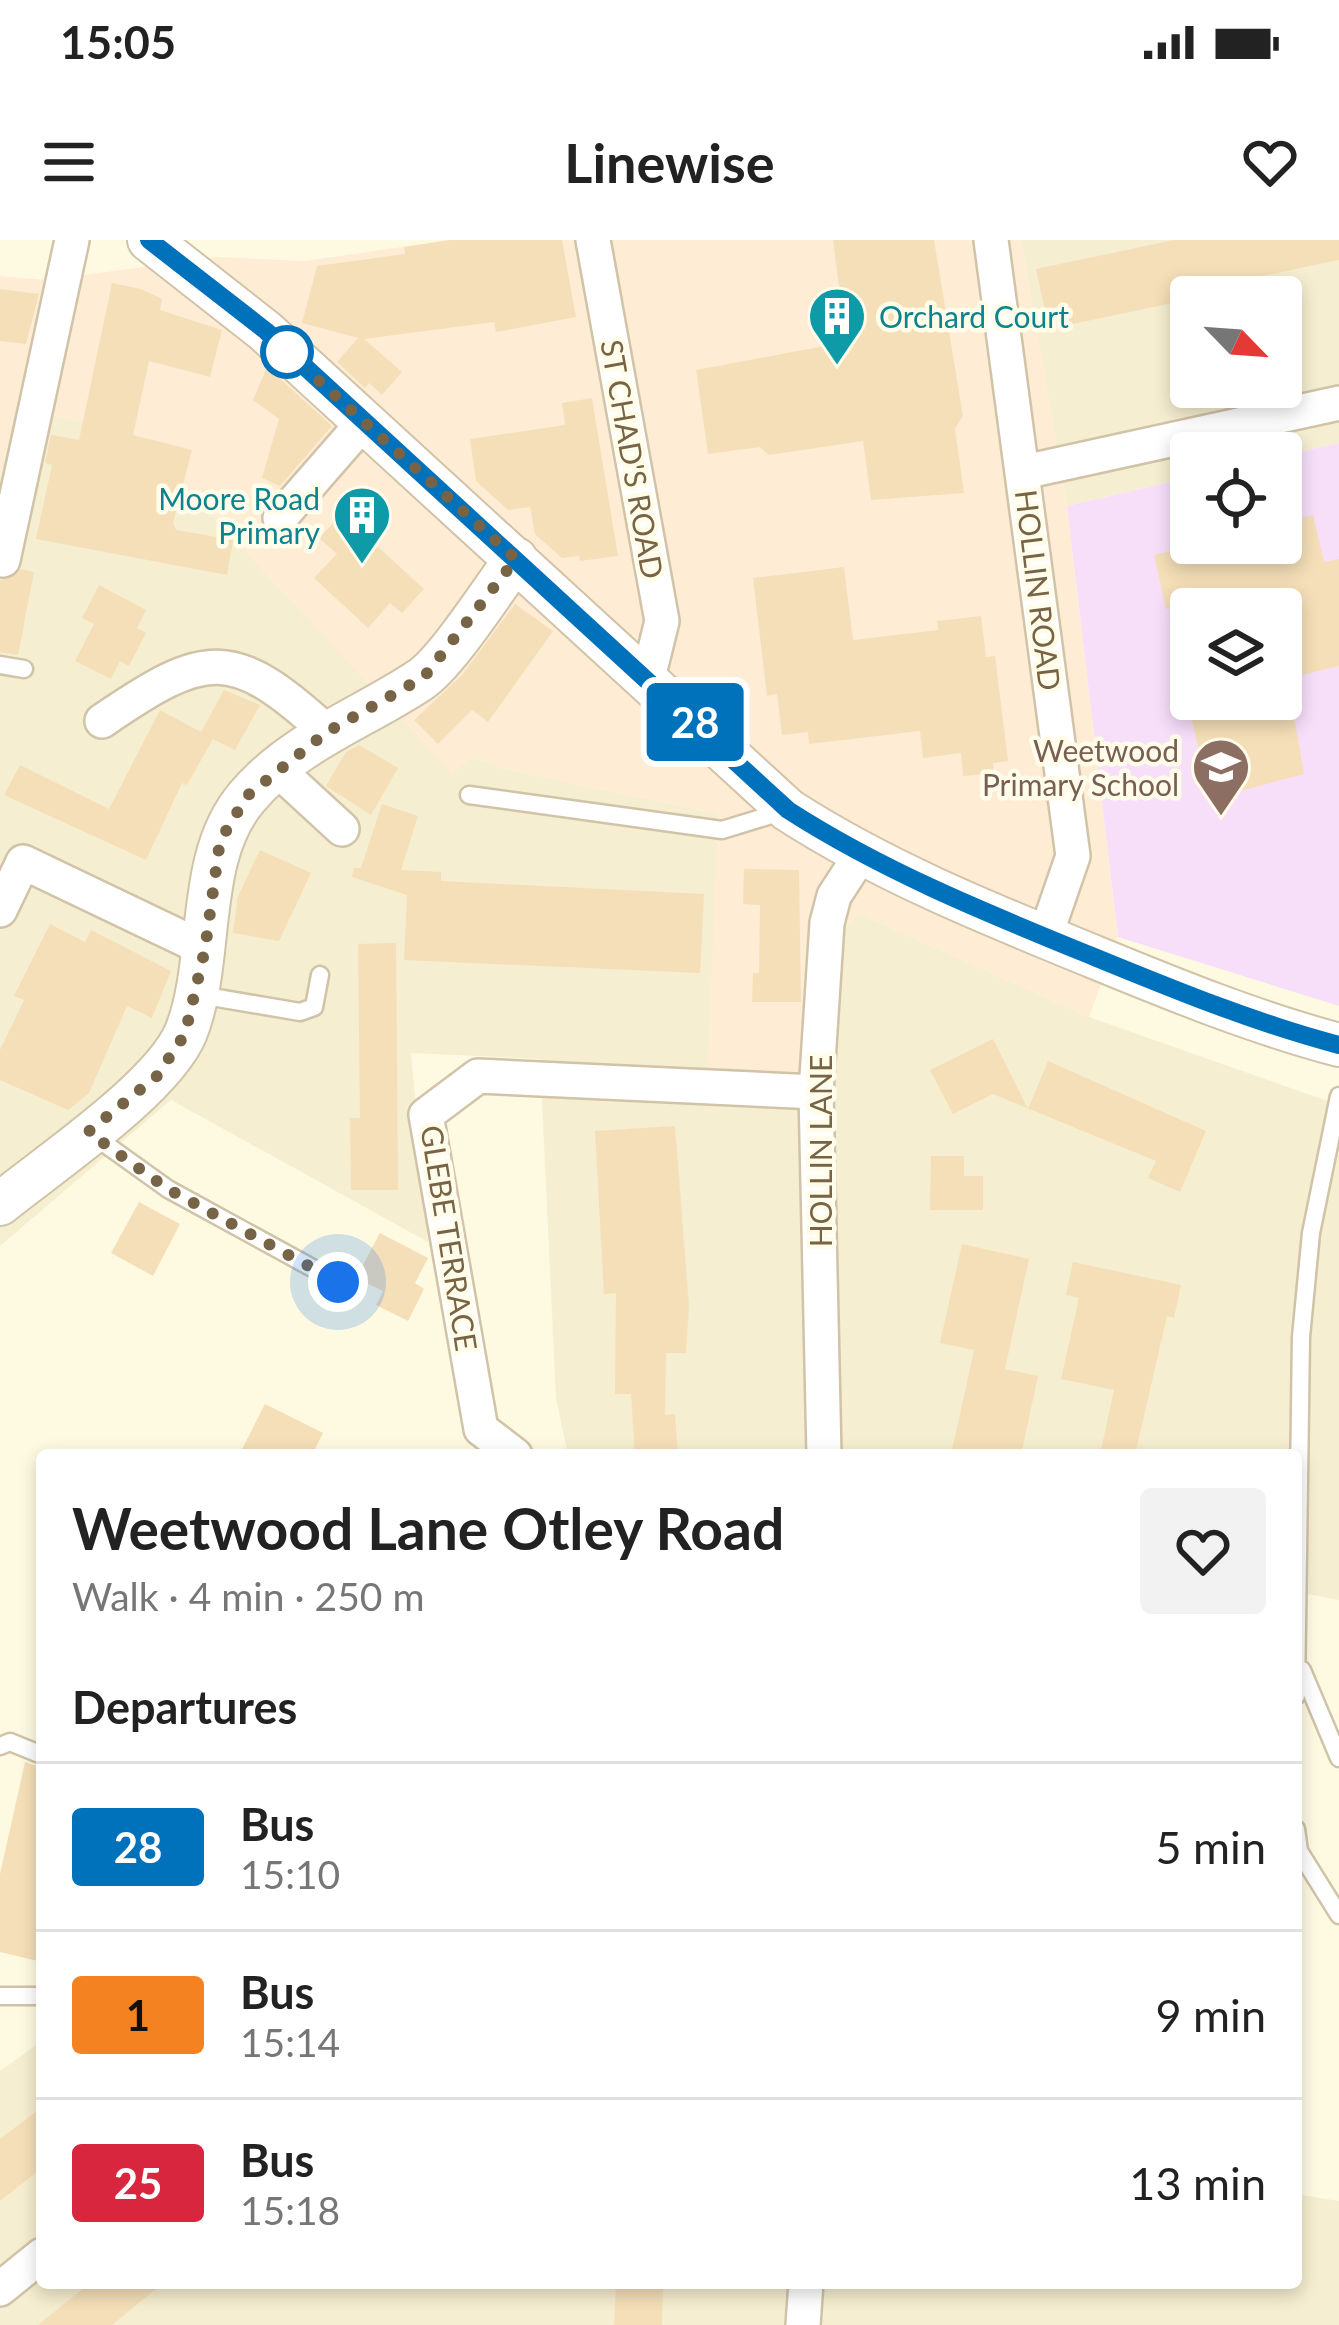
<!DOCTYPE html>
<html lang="en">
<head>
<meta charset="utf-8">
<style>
  body { margin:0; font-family:Lato,sans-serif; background:#f2f2f2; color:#222; height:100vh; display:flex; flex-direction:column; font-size:45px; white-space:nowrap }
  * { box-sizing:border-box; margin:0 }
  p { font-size:39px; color:#767676 }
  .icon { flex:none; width:66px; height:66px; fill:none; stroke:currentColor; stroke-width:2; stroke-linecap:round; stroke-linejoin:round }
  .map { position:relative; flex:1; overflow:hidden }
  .sheet { position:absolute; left:36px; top:1209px; width:1266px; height:840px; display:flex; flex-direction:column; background:#fff; border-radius:12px; box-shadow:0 6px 18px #0003 }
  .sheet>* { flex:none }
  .badge { padding:0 24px; border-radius:9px; font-size:42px; line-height:78px }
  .needle { width:78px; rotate:115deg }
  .buttons { position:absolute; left:1170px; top:36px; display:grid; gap:24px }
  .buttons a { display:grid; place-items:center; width:132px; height:132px; border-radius:12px; background:#fff; box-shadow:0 6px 18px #0003; font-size:60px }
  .you { position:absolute; width:60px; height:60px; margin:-30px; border:9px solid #fff; border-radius:50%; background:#1a73e8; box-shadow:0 0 0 18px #1a73e833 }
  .map>.badge { position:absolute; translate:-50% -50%; box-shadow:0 0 0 6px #fff }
  h2 { padding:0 36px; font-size:45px; line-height:108px }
  .round { display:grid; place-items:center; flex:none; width:126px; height:126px; border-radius:12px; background:#f2f2f2 }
  .summary { display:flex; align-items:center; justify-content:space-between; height:204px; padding:0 36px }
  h1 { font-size:57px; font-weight:700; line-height:90px }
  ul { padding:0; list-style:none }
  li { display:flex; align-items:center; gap:36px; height:168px; padding:0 36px; border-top:3px solid #e0e0e0 }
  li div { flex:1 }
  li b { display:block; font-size:45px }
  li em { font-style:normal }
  li .badge { min-width:132px; font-weight:700; text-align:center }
  .status { display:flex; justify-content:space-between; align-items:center; height:84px; padding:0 60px; background:#fff; direction:ltr }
  .status svg { height:33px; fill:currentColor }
  header { display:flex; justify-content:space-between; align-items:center; height:156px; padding:0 36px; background:#fff; font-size:54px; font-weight:700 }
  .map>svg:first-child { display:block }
  .residential { fill:#f6eed0; fill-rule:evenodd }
  .commercial { fill:#ffecd5 }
  .education { fill:#f7dffa; fill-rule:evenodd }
  .building { fill:#f5dfb8 }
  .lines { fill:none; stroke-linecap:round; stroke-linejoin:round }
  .service-casing { stroke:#d0c3a8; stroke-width:21 }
  .minor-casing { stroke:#d0c3a8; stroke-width:38 }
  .tertiary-casing { stroke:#d0c3a8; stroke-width:46 }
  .service { stroke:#fff; stroke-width:16 }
  .minor { stroke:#fff; stroke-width:33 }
  .tertiary { stroke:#fff; stroke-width:42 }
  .line-casing { stroke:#fff; stroke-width:27 }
  .line { stroke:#0072bc; stroke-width:18 }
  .walk { stroke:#776447; stroke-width:12; stroke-dasharray:0 21.6 }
  .stop-dot { fill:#fff; stroke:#0072bc; stroke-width:6 }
  .labels { text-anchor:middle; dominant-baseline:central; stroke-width:9; stroke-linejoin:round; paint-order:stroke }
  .culture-label { font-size:30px; fill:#0d838f; stroke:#fffcea; text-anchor:start }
  .street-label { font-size:30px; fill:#776447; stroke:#fffcea }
  .education-label { font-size:30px; fill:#785e54; stroke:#fffcea; text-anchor:end }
</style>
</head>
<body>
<div class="status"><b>15:05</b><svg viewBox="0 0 49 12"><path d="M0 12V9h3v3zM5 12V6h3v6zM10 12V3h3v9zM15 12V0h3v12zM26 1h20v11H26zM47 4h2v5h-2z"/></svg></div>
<header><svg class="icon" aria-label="menu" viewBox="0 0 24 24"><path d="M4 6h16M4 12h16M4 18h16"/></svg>Linewise<svg class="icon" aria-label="heart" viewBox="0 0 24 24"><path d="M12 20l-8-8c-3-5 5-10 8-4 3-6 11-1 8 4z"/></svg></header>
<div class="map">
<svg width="1339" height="2085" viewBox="0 0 1339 2085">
  <rect width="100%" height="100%" fill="#fefae2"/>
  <path class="residential" d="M1021 0H1339V203L1281 216 1191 213V237L1067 266ZM1191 57H1281V147H1191Z
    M17 168 134 192 385 460 472 517 501 528 718 574 839 713 845 686 860 674 1089 777 1339 865V1360L1296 1352V1215H568L556 1158 540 819 411 813 428 1002 171 860 0 1006V237Z
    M42 1801V2043H1296V1954L1339 1961V2085H0V1831Z"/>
  <path class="commercial" d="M450 0H1021L1067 266 1118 697 1089 777 860 674 845 687 839 713 835 835 708 826 718 574 501 528 472 517 452 534 134 192 18 168 0 237V36L47 40 217 17 305 21Z"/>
  <path class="education" d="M1339 203V766L1118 697 1067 266 1191 237V303H1281V216ZM1191 369H1281V459H1191Z"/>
  <path class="building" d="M450 0H562L576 77 496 92 494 82 364 99 402 132 382 155 369 143 365 148 337 122 358 98 302 83 317 26 405 14 404 7Z
    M833 0H934L963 176 955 189 964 253 871 260 863 201 769 215 760 207 708 214 696 130 846 102Z
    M1174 0H1339V20L1232 42 1234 50 1049 89 1036 29Z
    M112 43 141 49 162 59 160 70 222 90 210 137 149 121 133 195 192 210 173 283 176 290 233 300 227 335 36 299 52 225 45 223 51 195 79 200Z
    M0 49 39 54 26 104 0 101Z
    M267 127 332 186 280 246 262 238 279 179 253 160Z
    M592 158 618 316 580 321 579 316 562 318 535 294 530 267 508 270 476 241 470 199 565 185 562 163Z
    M342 274 424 349 402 373 390 363 368 388 314 338 337 314 319 298Z
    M1313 275 1324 322 1339 319V426L1281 440V369H1166L1154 315 1202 303H1281V283Z
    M844 327 853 400 938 390 937 381 981 376 986 417 995 416 1008 521 993 523 994 533 963 536 961 513 923 518 920 491 809 504 808 492 782 495 777 454 767 456 753 338Z
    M21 329 34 332 18 415 0 412V341Z
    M99 345 146 370 137 388 146 393 129 426 120 421 111 439 75 421 94 384 82 378Z
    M515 364 553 391 488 482 472 470 438 504 414 480 462 435Z
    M224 450 260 465 235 510 213 499 187 545 182 543 146 620 4 555 20 525 109 569 160 470 201 492Z
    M1187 459H1291L1304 534 1210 559Z
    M359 505 398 528 371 575 326 546 346 512Z
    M382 564 418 576 401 630 441 632V641L704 654 700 733 404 720 407 655 352 637 354 628H361Z
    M260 610 311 633 279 701 233 693 238 656Z
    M744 629 799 630 801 762H752L753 733H759L760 665 743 664Z
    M50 684 85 702 91 690 171 731 152 778 127 766 89 853 68 870 0 840V810L24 760 14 756Z
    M396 703 398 950H351L350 878H360L358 704Z
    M993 799 1028 869 1048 821 1206 891 1180 952 1148 938 1156 921 993 854 953 874 930 830Z
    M675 886 689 1067 686 1113H666L665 1175 675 1174 678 1215H635L631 1154H615L616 1053 604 1054 595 891Z
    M931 916H964V936H983V970H930Z
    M139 962 180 984 153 1036 111 1013Z
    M380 993 428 1018 415 1043 424 1049 408 1081 376 1065 383 1051 356 1038Z
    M962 1004 1029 1019 1005 1129 1038 1136 1021 1215H951L974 1110 940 1103Z
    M1073 1022 1181 1045 1174 1078 1167 1076 1135 1215H1100L1114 1150 1061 1139 1079 1058 1066 1055Z
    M265 1164 323 1193 312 1215H239Z
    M25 1522 42 1528V1722L0 1712V1634Z
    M42 1867V1928L0 1961V1899Z
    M90 2043H163L112 2085H38Z
    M616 2043H663L662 2085H614Z"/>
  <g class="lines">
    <defs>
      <path id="service" d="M0 425 24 429
        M469 555 722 590 781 572
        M200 755 300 772 314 767 320 735
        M94 896 168 949 338 1042
        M1302 1430 1339 1518
        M1296 1456 1301 1097 1311 993 1339 856
        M0 1506 10 1502 42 1515
        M1296 1589 1299 1611 1339 1675
        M0 1756H42"/>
      <path id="minor" d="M593 0 662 381 648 438
        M991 0 1073 616 1045 697
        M1024 232 1339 163
        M280 278 363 183
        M3 320 72 0
        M102 481C206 410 232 405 327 492
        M279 531 342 589
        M0 670 23 622 205 709
        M515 1215 481 1189 426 875 478 836 816 852
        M824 1215 816 852 827 683 834 656 860 616
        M0 2049 42 2015
        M803 2085 806 2043"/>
      <path id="tertiary" d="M149 0 265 91 788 570C881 630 984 672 1087 714 1170 748 1252 782 1339 805
        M0 964C49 924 163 848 186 792 215 719 194 619 247 557 292 503 363 478 420 440 448 421 493 349 516 319"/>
    </defs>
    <use href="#service" class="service-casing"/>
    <use href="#minor" class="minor-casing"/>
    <use href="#tertiary" class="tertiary-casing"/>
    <use href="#service" class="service"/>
    <use href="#minor" class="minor"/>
    <use href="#tertiary" class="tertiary"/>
  </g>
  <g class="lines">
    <defs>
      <path id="line" d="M149 0 266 91 788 570C881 630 984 672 1087 714 1170 748 1252 782 1339 805"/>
    </defs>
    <use href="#line" class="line-casing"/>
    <use href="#line" class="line"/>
    <path class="walk" d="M287 112 516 319 424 437 327 492 247 556 220 601 205 709 185 794 157 836 88 892 168 949 338 1042"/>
  </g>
  <defs>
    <symbol id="building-pin" viewBox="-11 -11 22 30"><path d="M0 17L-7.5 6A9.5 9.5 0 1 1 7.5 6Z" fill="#0f9aa8" stroke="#fffcea"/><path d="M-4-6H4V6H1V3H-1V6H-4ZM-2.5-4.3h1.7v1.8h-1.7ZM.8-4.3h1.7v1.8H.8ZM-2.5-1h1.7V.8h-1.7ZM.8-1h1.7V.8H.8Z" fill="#fff"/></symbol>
    <symbol id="school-pin" viewBox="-11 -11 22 30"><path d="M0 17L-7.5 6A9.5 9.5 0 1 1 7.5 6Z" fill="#8d6e63" stroke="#fffcea"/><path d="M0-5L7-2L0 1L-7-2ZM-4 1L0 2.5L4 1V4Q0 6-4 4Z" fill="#fff"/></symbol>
  </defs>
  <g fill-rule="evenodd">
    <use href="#building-pin" x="804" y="43" width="66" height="90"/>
    <use href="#building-pin" x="329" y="242" width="66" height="90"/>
    <use href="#school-pin" x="1188" y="494" width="66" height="90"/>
  </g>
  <circle class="stop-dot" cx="287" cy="112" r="24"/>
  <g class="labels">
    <g class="culture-label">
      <text x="879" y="76">Orchard Court</text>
      <text x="320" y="258" text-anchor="end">Moore Road<tspan x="320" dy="34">Primary</tspan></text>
    </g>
    <g class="street-label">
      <text transform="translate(633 219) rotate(80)">ST CHAD'S ROAD</text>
      <text transform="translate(1039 350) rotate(83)">HOLLIN ROAD</text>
      <text transform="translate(820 911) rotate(-90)">HOLLIN LANE</text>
      <text transform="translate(450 998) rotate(81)">GLEBE TERRACE</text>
    </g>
    <g class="education-label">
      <text x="1179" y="510">Weetwood<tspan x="1179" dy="34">Primary School</tspan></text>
    </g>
  </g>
</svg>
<div class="buttons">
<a><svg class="needle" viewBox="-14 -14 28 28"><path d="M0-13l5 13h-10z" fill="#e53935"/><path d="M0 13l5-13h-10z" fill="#767676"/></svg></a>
<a><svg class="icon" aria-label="locate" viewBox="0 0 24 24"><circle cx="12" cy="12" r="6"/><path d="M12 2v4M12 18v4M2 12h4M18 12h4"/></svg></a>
<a><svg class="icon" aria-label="layers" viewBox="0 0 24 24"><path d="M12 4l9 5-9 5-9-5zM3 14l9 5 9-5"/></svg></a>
</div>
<div class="you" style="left:338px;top:1042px"></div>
<b class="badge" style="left:695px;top:482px;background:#0072bc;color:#fff">28</b>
<section class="sheet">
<div class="summary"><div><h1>Weetwood Lane Otley Road</h1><p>Walk · 4 min · 250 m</p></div><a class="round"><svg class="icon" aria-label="heart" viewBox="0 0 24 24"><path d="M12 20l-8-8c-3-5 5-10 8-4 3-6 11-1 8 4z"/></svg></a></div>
<h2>Departures</h2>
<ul>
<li><span class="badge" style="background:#0072bc;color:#fff">28</span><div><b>Bus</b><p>15:10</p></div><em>5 min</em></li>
<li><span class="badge" style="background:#f58220;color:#111">1</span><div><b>Bus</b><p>15:14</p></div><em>9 min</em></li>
<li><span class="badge" style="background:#d7263d;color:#fff">25</span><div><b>Bus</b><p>15:18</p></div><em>13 min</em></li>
</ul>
</section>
</div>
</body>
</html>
